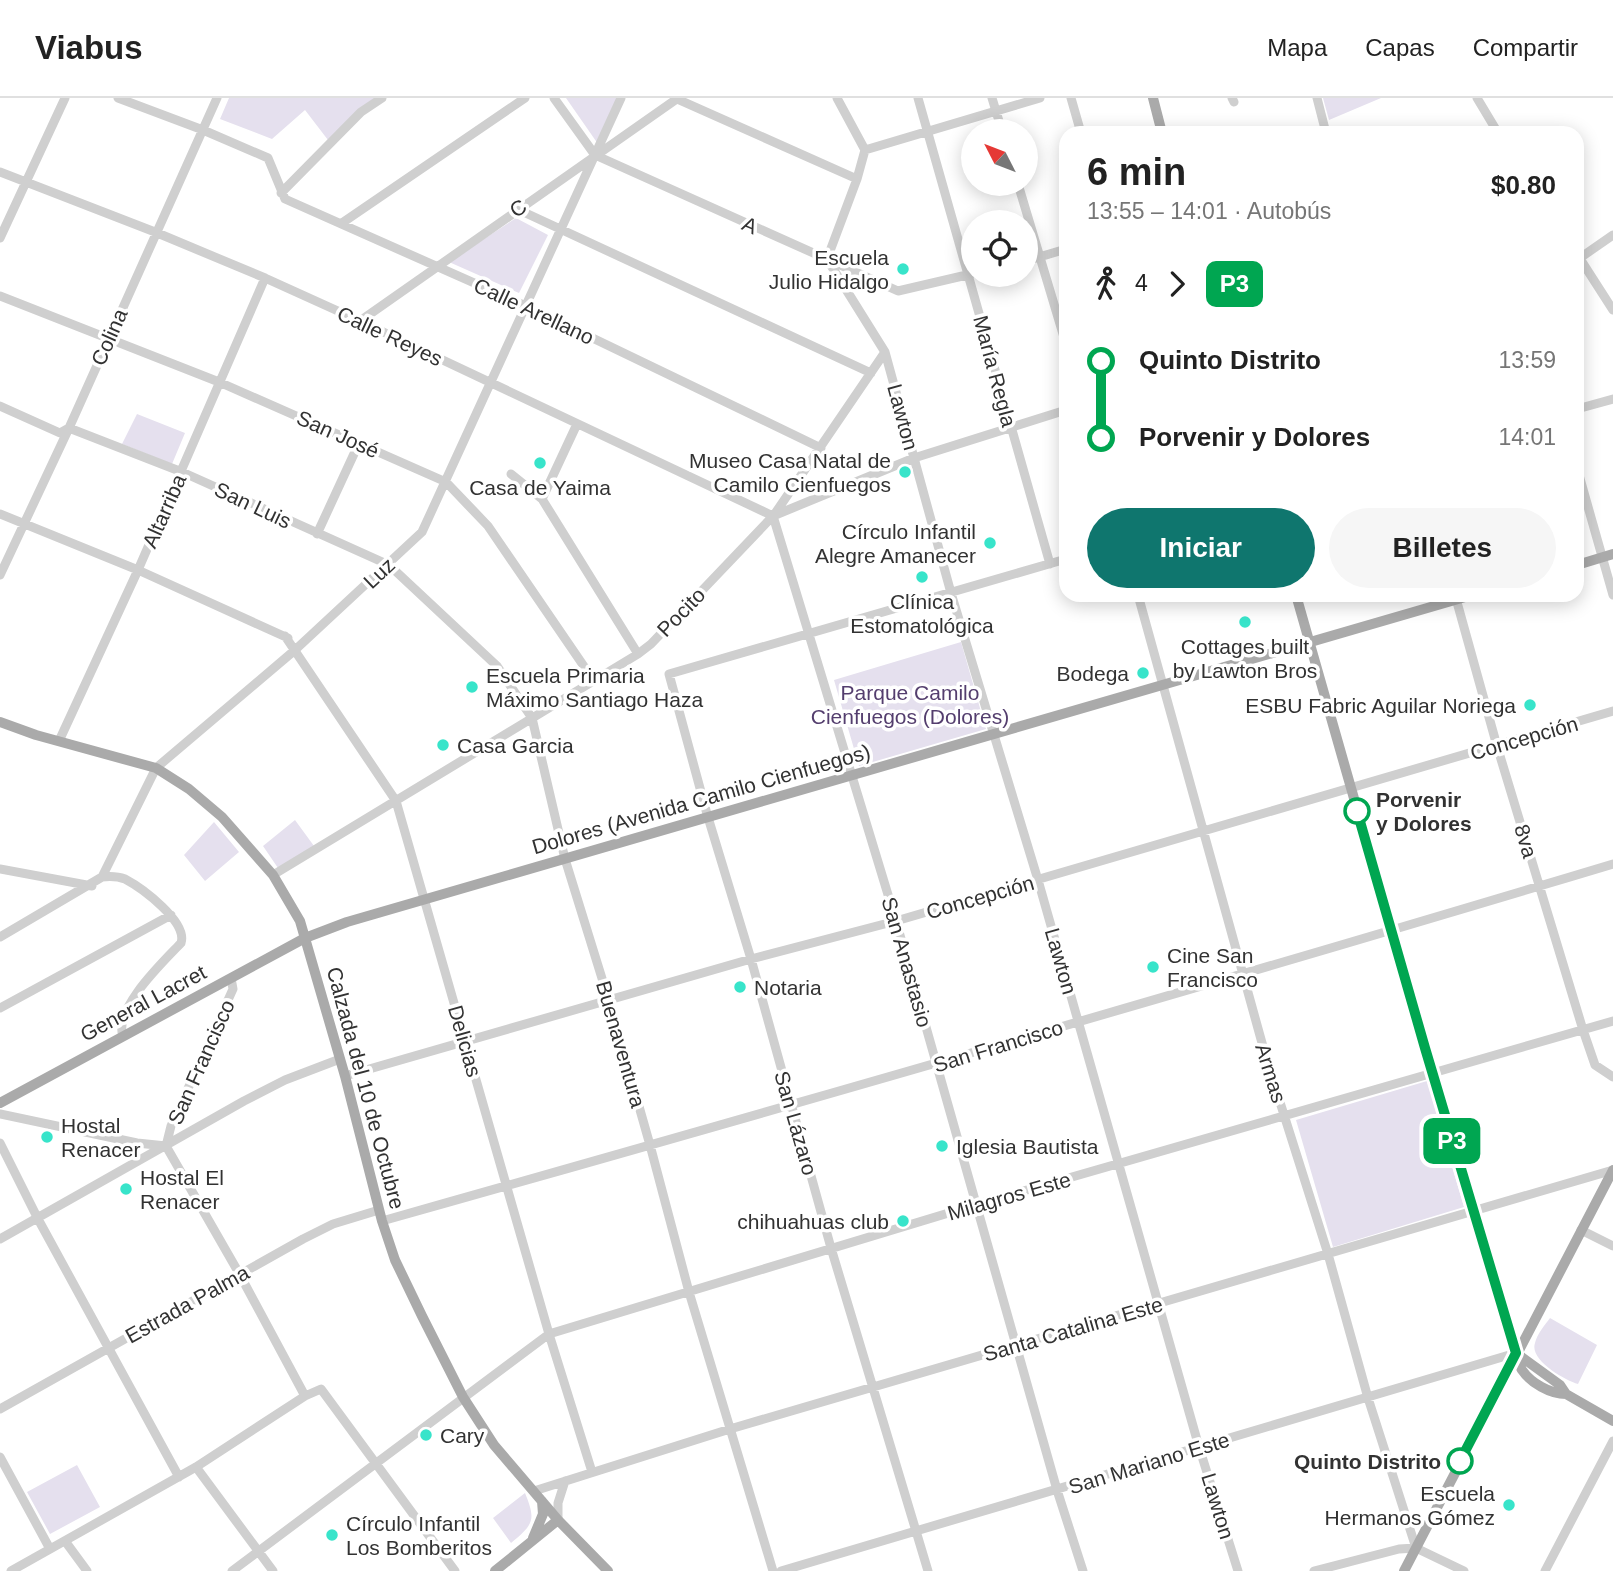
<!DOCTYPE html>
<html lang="es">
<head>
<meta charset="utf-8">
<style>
  body { margin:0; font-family:Arial,sans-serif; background:#f6f6f6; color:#222; height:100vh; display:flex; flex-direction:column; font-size:26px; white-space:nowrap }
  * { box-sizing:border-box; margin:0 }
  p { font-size:23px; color:#767676 }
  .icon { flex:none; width:38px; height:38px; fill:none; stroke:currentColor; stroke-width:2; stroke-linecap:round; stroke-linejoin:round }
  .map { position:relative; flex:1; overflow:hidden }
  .drawer { position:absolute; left:1059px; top:28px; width:525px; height:476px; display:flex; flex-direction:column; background:#fff; border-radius:21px; box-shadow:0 4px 18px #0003 }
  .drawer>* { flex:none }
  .badge { padding:0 14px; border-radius:10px; font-size:24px; line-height:46px }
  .needle { width:46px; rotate:312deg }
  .buttons { position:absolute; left:961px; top:21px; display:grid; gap:14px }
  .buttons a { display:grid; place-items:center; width:77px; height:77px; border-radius:50%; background:#fff; box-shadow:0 4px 18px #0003; font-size:35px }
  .map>.badge { position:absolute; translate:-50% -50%; box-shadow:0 0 0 4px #fff }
  .legs { display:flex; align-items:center; gap:10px; height:77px; padding:0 28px; font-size:23px }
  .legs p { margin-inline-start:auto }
  .head { display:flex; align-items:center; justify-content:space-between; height:119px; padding:0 28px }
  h1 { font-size:38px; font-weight:600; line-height:52px }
  .cta { display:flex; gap:14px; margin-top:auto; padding:14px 28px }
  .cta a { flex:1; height:80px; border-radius:42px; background:#0f766e; color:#fff; font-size:28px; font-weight:600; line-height:80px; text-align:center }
  .cta a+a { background:#f6f6f6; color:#222 }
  ul { padding:0 28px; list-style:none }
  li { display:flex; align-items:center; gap:24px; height:77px; font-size:26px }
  li i { display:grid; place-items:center; width:10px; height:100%; margin:0 9px; background:currentColor }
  li i::after { content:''; width:18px; height:18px; margin:-9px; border:5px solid; border-radius:50%; background:#fff }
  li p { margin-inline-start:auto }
  li:first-child i { background:linear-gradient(#0000 50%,currentColor 0) }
  li:last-child i { background:linear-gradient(currentColor 50%,#0000 0) }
  header { display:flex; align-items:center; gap:42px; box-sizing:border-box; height:98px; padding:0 35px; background:#fff; border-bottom:2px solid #e0e0e0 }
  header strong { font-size:33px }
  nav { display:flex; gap:38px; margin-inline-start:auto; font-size:24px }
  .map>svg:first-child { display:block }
  .green { fill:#e5e0ee }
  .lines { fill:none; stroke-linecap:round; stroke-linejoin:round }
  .minor { stroke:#cfcfcf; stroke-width:9 }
  .major { stroke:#aaa; stroke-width:10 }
  .line-1-casing { stroke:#fff; stroke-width:16 }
  .line-1 { stroke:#00a651; stroke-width:10 }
  .poi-dot { fill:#38e4ca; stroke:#fff; stroke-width:2.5 }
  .stop-1-dot { fill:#fff; stroke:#00a651; stroke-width:3.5 }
  .labels { text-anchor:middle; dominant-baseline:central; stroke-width:7; stroke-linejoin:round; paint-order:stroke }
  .street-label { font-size:21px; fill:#323232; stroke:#fff }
  .poi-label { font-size:21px; fill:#323232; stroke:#fff; text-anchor:start }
  .park-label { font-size:21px; fill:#543e6e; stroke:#fff }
  .stop-label { font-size:21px; font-weight:bold; fill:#323232; stroke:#fff; text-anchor:start }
</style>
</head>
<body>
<header>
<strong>Viabus</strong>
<nav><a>Mapa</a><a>Capas</a><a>Compartir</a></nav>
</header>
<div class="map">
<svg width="1613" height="1473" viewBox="0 0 1613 1473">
  <rect width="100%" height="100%" fill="#fff"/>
  <path class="green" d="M229 0H376L328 42 305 12 272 41 220 21Z
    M566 0H619L598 46Z
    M1323 0H1381L1329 22Z
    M516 120 548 137 519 195 449 164Z
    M137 316 185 335 172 366 122 346Z
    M961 544 986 631 859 668 834 582Z
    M295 722 314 748 278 770 263 748Z
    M214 724 239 754 205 783 184 757Z
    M1427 983 1464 1109 1333 1149 1296 1022Z
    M1550 1220 1597 1247 1578 1286C1565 1282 1529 1262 1535 1245 1537 1236 1545 1227 1550 1220Z
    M77 1367 100 1409 50 1436 27 1394Z
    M525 1395C536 1422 534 1426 511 1445L493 1420Z"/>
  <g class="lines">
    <path class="minor" d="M118 0 203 32 268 60 285 101 526 208 821 350
      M554 0 595 57 898 193 971 176
      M837 0 865 52 857 81 827 161 885 254 951 495 1038 782 1199 1349 1238 1473
      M918 0 1050 466
      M992 0 1002 33
      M1071 0 1081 35
      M1232 0 1234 4
      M1317 0 1326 35
      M1477 0 1498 35
      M677 1 857 81
      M865 52 1040 0
      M0 74 155 134 265 180 360 223 773 418
      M1018 86 1066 246
      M281 95 361 14 382 0
      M517 111 871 275
      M342 125 525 0
      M0 140 65 0
      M1577 156 1613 212
      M1577 162 1613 137
      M1026 163 1066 151
      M0 198 219 284 446 384 488 428 594 583
      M360 223 678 0
      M0 308 60 335 69 330 182 374 389 467 497 568 532 620 565 761 609 903 650 1047 689 1194 773 1473
      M1577 311 1613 301
      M1577 370 1613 497
      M511 376 542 401 638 556
      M542 401 577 326
      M0 416 138 472 288 540
      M774 417 885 254
      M773 418 896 823 1057 1392 1083 1473
      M317 436 359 345
      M0 477 69 330 217 0
      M1138 497 1267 963 1328 1156 1368 1300 1416 1450
      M1455 497 1497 648 1583 932 1595 967 1613 979
      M285 538 396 703 549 1236 592 1374
      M59 643 138 472 265 180
      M0 771 92 788
      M273 777 638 556 651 546 773 418 914 360 1066 312
      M102 779C111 778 117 778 125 781 142 790 188 824 181 845 164 863 113 911 123 938
      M0 839 102 779 156 670 295 552 422 434 621 0
      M0 910 171 817
      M345 978 751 861 896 823 1613 613
      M0 1016 137 1045 166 1048
      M0 1045 38 1121 179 1379
      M166 1048 240 1177 305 1298
      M166 1048 171 1028 233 891 231 880
      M382 1123C793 1007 1204 889 1613 766
      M1581 1132 1613 1148
      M0 1141 244 1003 285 982 340 961
      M0 1311 303 1141 333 1126 379 1112
      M0 1359 50 1451
      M196 1369 273 1473
      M534 1393 730 1331 1613 1072
      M558 1422V1405L565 1383
      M65 1443 87 1473
      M11 1473 196 1369 305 1298 321 1291 455 1473
      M232 1473 549 1236 975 1107 1613 923
      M781 1473 1516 1255
      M928 1473 831 1150 751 861 707 716 669 576 1066 461
      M1314 1473 1399 1451 1416 1450 1464 1473
      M1545 1473 1613 1343"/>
    <path class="major" d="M1153 0 1162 35
      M1577 467 1613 456
      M1296 497 1432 974 1516 1255C1518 1260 1519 1267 1522 1272 1531 1285 1550 1296 1566 1296
      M0 624 36 637 156 670 189 691 222 719 273 777 300 823 345 978 382 1123 395 1162 422 1218 463 1299 494 1347 558 1422 608 1473
      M0 1005 305 840 347 824 1472 497
      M1516 1255 1560 1287 1566 1296 1613 1323
      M533 1440 543 1416 542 1403
      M495 1473 558 1422
      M1404 1473 1613 1072"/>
  </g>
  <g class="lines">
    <defs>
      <path id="line-1" d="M1357 713 1425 950 1516 1255 1460 1363"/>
    </defs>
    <use href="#line-1" class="line-1-casing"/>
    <use href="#line-1" class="line-1"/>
  </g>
  <g class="poi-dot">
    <circle cx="903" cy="171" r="7"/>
    <circle cx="540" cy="365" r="7"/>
    <circle cx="905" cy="374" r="7"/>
    <circle cx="990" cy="445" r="7"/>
    <circle cx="922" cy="479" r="7"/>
    <circle cx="1245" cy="524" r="7"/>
    <circle cx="1143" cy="575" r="7"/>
    <circle cx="472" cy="589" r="7"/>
    <circle cx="1530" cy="607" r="7"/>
    <circle cx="443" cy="647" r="7"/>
    <circle cx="1153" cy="869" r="7"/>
    <circle cx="740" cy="889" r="7"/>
    <circle cx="47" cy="1039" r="7"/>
    <circle cx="942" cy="1048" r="7"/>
    <circle cx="126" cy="1091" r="7"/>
    <circle cx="903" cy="1123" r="7"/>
    <circle cx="426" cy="1337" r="7"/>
    <circle cx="1509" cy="1407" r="7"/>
    <circle cx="332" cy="1437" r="7"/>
  </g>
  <g class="stop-1-dot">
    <circle cx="1357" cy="713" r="12"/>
    <circle cx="1460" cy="1363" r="12"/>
  </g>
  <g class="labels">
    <g class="street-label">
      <text transform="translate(518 110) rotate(-35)">C</text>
      <text transform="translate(750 127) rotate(24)">A</text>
      <text transform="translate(534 213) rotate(25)">Calle Arellano</text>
      <text transform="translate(390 238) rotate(25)">Calle Reyes</text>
      <text transform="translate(109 239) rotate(-66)">Colina</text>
      <text transform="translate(995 273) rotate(75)">María Regla</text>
      <text transform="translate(903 319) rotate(75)">Lawton</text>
      <text transform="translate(338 336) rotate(24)">San José</text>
      <text transform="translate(253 407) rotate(25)">San Luis</text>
      <text transform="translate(164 413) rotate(-66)">Altarriba</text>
      <text transform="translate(379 475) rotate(-43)">Luz</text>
      <text transform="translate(681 514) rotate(-46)">Pocito</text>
      <text transform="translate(1524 640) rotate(-16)">Concepción</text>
      <text transform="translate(701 701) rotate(-16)">Dolores (Avenida Camilo Cienfuegos)</text>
      <text transform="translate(1526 743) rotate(73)">8va</text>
      <text transform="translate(980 799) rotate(-16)">Concepción</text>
      <text transform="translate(1061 863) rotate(74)">Lawton</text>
      <text transform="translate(907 864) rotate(74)">San Anastasio</text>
      <text transform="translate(143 905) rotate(-28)">General Lacret</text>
      <text transform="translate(465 943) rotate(74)">Delicias</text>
      <text transform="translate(621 946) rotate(74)">Buenaventura</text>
      <text transform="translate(998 948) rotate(-17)">San Francisco</text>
      <text transform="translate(201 964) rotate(-66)">San Francisco</text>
      <text transform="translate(1271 975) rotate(73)">Armas</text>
      <text transform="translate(366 990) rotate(75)">Calzada del 10 de Octubre</text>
      <text transform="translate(796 1025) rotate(74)">San Lázaro</text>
      <text transform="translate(1009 1098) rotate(-16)">Milagros Este</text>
      <text transform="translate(187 1206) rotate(-29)">Estrada Palma</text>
      <text transform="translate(1073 1231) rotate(-16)">Santa Catalina Este</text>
      <text transform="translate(1149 1365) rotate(-17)">San Mariano Este</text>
      <text transform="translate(1218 1408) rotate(73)">Lawton</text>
    </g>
    <g class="poi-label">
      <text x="889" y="159" text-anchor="end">Escuela<tspan x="889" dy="24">Julio Hidalgo</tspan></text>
      <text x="891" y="362" text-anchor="end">Museo Casa Natal de<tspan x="891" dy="24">Camilo Cienfuegos</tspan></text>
      <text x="540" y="389" text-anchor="middle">Casa de Yaima</text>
      <text x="976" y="433" text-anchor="end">Círculo Infantil<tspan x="976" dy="24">Alegre Amanecer</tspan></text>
      <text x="922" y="503" text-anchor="middle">Clínica<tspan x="922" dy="24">Estomatológica</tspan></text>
      <text x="1245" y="548" text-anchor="middle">Cottages built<tspan x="1245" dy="24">by Lawton Bros</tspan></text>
      <text x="1129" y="575" text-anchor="end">Bodega</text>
      <text x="486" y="577">Escuela Primaria<tspan x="486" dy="24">Máximo Santiago Haza</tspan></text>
      <text x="1516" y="607" text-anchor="end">ESBU Fabric Aguilar Noriega</text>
      <text x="457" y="647">Casa Garcia</text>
      <text x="1167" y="857">Cine San<tspan x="1167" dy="24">Francisco</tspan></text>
      <text x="754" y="889">Notaria</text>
      <text x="61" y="1027">Hostal<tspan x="61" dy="24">Renacer</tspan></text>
      <text x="956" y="1048">Iglesia Bautista</text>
      <text x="140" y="1079">Hostal El<tspan x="140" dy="24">Renacer</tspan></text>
      <text x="889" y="1123" text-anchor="end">chihuahuas club</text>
      <text x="440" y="1337">Cary</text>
      <text x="1495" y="1395" text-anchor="end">Escuela<tspan x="1495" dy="24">Hermanos Gómez</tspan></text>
      <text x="346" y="1425">Círculo Infantil<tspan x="346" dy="24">Los Bomberitos</tspan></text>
    </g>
    <g class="park-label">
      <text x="910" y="594">Parque Camilo<tspan x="910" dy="24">Cienfuegos (Dolores)</tspan></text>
    </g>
    <g class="stop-label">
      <text x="1376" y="701">Porvenir<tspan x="1376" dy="24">y Dolores</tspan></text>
      <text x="1441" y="1363" text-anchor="end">Quinto Distrito</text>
    </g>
  </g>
</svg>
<div class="buttons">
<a><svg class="needle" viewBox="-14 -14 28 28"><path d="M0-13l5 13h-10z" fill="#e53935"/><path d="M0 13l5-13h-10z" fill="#767676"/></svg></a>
<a><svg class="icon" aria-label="locate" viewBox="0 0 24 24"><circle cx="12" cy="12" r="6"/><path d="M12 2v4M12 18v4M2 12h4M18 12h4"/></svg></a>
</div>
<b class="badge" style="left:1452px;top:1043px;background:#00a651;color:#fff">P3</b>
<section class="drawer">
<div class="head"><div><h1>6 min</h1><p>13:55 – 14:01 · Autobús</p></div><b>$0.80</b></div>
<div class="legs"><svg class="icon" aria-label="walk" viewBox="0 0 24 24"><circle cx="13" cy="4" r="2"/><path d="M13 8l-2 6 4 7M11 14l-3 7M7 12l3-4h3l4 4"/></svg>4<svg class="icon" aria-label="forward" viewBox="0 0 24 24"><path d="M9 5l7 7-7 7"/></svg><b class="badge" style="background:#00a651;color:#fff">P3</b></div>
<ul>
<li><i style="color:#00a651"></i><b>Quinto Distrito</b><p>13:59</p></li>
<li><i style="color:#00a651"></i><b>Porvenir y Dolores</b><p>14:01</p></li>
</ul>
<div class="cta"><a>Iniciar</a><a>Billetes</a></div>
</section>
</div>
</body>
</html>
